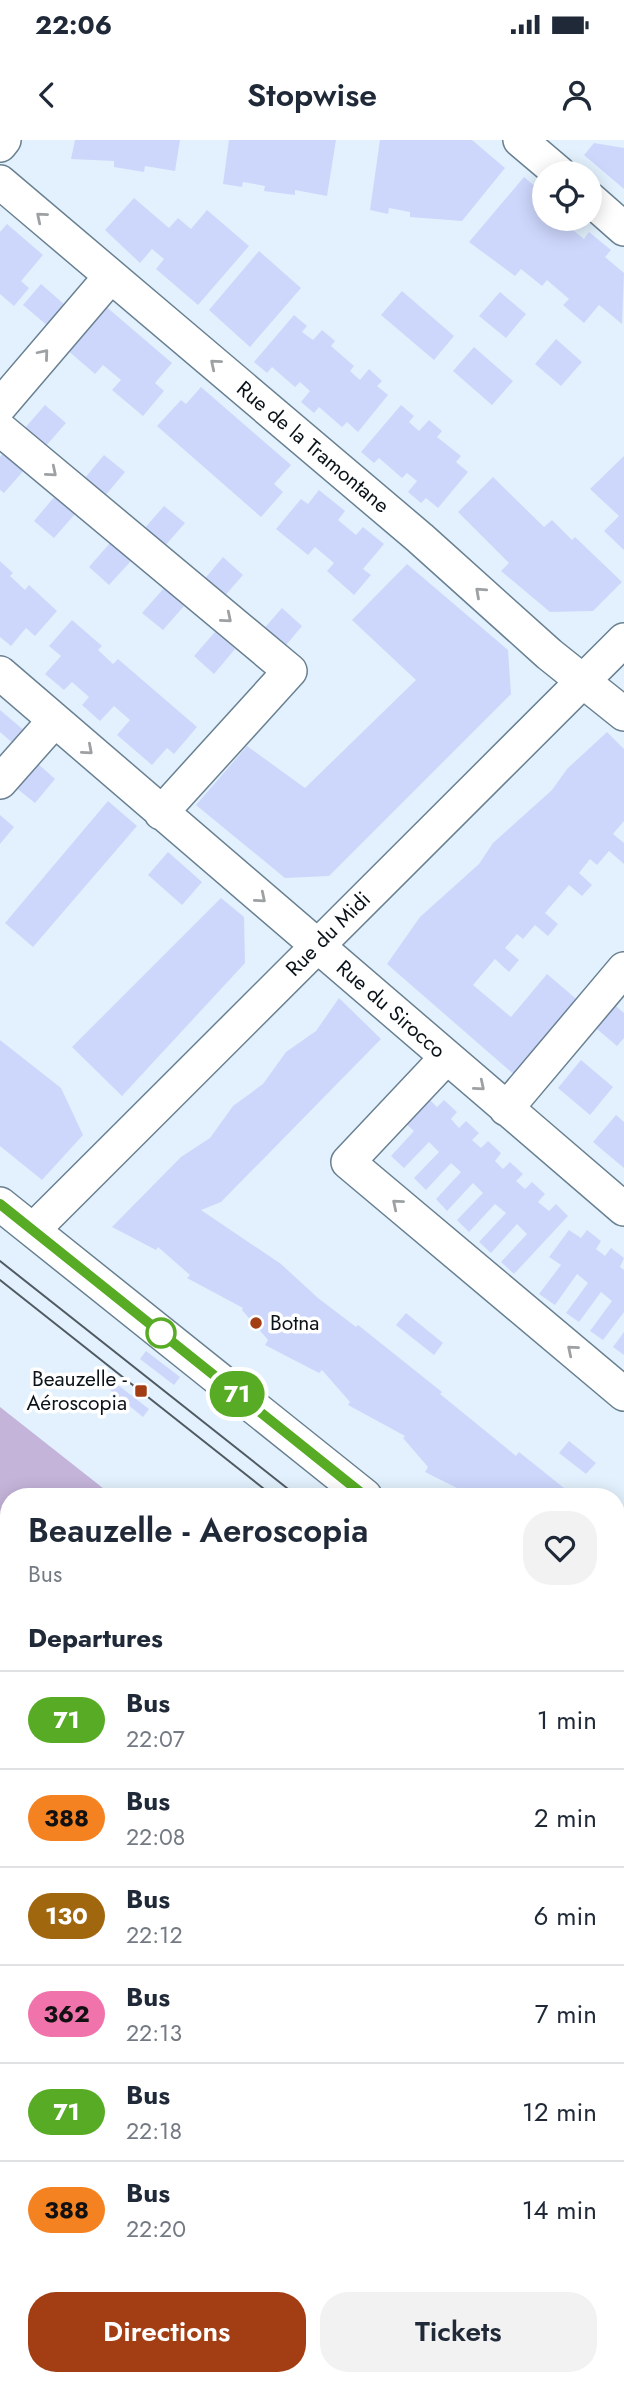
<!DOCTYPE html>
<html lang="en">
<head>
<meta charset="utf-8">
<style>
  body { margin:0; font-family:Jost,sans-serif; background:#f2f2f3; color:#1f2937; height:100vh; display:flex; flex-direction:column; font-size:26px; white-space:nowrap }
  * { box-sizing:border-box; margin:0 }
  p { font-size:23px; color:#747a83 }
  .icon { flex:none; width:38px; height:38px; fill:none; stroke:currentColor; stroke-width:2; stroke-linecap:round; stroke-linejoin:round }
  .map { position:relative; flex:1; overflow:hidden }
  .panel { position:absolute; left:0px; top:1348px; width:625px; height:898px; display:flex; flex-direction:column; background:#fff; border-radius:28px 28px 0 0; box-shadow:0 4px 18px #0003 }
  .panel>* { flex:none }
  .badge { padding:0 14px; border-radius:23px; font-size:24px; line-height:46px }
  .fabs { position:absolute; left:532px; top:21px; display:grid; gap:14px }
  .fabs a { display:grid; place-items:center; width:70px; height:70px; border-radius:50%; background:#fff; box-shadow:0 4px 18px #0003; font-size:35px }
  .map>.badge { position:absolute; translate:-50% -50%; box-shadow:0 0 0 4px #fff }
  h2 { padding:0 28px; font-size:26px; line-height:63px }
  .round { display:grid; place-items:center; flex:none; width:74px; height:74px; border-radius:28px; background:#f2f2f3 }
  .head { display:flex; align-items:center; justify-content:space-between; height:119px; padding:0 28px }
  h1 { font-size:33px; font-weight:600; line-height:52px }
  .button { display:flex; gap:14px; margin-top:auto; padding:14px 28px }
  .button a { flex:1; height:80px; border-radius:28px; background:#a33e14; color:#fff; font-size:28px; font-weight:600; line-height:80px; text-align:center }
  .button a+a { background:#f2f2f3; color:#1f2937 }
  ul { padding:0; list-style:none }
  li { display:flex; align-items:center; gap:21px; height:98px; padding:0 28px; border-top:2px solid #e0e1e3 }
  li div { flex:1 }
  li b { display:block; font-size:26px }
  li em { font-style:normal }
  li .badge { min-width:77px; font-weight:700; text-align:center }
  .status { display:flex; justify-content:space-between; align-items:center; height:49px; padding:0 35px; background:#fff; direction:ltr }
  .status svg { height:19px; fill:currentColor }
  header { display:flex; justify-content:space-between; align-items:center; height:91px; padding:0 28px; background:#fff; font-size:32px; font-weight:600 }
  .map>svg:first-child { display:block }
  .green { fill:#c4b4d9 }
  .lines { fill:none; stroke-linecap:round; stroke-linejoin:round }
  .stream { stroke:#4f8d82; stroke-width:10 }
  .building { fill:#cdd7fc }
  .street-casing { stroke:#698091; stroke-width:36 }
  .street { stroke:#fff; stroke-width:33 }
  .tram { stroke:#505a62; stroke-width:2 }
  .oneway { stroke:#9da1a3 }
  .line-casing { stroke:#fff; stroke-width:16 }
  .line { stroke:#58ac25; stroke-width:10 }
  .poi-dot { fill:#a33e14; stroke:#fff; stroke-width:2.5 }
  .stop-dot { fill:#fff; stroke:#58ac25; stroke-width:3.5 }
  .labels { text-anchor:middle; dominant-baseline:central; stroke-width:7; stroke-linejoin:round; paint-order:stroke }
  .street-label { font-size:21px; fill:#0b131a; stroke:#fff }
  .poi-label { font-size:21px; fill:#0b131a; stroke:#fff; text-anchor:start }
</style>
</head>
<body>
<div class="status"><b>22:06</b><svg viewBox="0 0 49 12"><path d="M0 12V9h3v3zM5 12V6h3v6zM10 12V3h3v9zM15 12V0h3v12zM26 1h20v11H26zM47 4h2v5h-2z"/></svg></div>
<header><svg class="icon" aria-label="back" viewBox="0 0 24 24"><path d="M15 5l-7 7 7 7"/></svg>Stopwise<svg class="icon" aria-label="person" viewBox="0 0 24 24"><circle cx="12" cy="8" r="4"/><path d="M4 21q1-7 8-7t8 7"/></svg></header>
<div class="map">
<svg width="624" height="2245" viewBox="0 0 624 2245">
  <rect width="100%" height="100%" fill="#e2f1fd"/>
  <path class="green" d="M0 1267 113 1356H9V1852L0 1845Z
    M616 1753 624 1760V2245H500L489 2237 616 2236Z"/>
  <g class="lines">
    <path class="stream" d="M0 1800 9 1807
      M543 2236 554 2245"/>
  </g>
  <path class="building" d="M75 0H180L175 31 145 26 144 32 114 27V21L71 19Z
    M229 0H336L327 56 295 50V55L264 51 265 46 243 42 242 47 223 44Z
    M380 0H472L505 28 462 81 410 77V72L389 68 388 74 370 70Z
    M594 3 624 8V49L584 15Z
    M524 37 544 54V59L535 70 544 79 556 88 562 81 584 99 589 92 611 110 605 117 624 133 622 184 599 165 584 183 563 165 569 159 547 140 542 146 521 129 515 136 469 102Z
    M134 58 169 88 178 78 191 89 207 70 249 106 198 165 156 129 164 119 152 109 140 123 105 90Z
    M7 84 43 115 21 141 29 148 14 166 0 154V92Z
    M259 111 301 148 250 207 209 170Z
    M41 144 65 165 48 186 23 165Z
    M402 151 454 196 434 220 381 175Z
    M500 152 526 174 506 198 479 176Z
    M103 164 172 223 155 243 164 251 143 276 112 250 121 240 103 225 95 234 65 208Z
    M294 175 307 186 302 192 313 200 322 190 335 201 331 206 354 226 350 231 360 240 369 229 382 241 377 246 388 255 358 292 347 282 342 287 319 267 314 273 301 262 310 251 300 242 295 247 272 227 267 233 254 222Z
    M556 199 582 222 561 246 535 224Z
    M474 207 513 241 492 265 453 231Z
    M201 247 291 325 274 344 283 352 261 377 157 286 181 260 186 264Z
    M45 265 66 283 45 307 24 289Z
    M401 265 414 276 409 282 419 291 429 280 442 291 437 297 461 316 456 322 468 332 438 368 426 358 421 363 408 352 417 341 407 333 402 338 379 318 374 323 361 312Z
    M4 312 25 329 4 353 0 350V317Z
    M104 315 125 332 104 357 84 339Z
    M624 316V410L604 391 619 376 590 349Z
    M493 337 544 387 552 380 572 400 575 397 622 442 593 471 550 472 501 431 509 423 458 372Z
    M319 350 345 371 338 380 356 395 363 387 384 404 363 429 371 435 354 455 327 431 334 423 315 407 308 415 276 389 301 359 308 364Z
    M55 356 75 374 54 398 34 381Z
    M164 366 185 383 164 407 143 390Z
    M110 403 131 421 109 445 89 427Z
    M223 417 243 435 222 459 202 442Z
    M0 421 13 433 10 436 25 450 29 445 57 471 35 496 26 488 11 506 0 497Z
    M407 424 508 510 511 554 329 736 285 738 196 665 247 606 305 648 416 540 352 480Z
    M164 448 184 466 163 490 142 473Z
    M282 468 302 486 282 510 261 492Z
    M72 480 102 506 98 510 113 524 118 519 197 587 174 614 167 608 152 625 117 595 130 580 114 566 100 581 82 565 89 557 72 542 64 550 45 534 61 516 49 506Z
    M215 492 235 509 214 534 194 516Z
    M0 570 26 592 15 605 0 592Z
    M607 592 624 609V681L613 694 624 703V724L609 711 597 725 590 719 579 733 592 745 582 756 569 745 545 773 558 784 548 796 535 785 523 799 517 794 505 808 519 820 509 832 495 819 473 845 511 877 547 834 581 863 518 938 387 824 420 777 479 724 493 703 552 650 567 629Z
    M36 622 55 639 35 663 15 647Z
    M108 661 137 686 33 807 5 783Z
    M0 675 14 687 0 704Z
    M168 712 202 742 182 765 148 735Z
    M221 758 244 777 245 823 122 956 72 907Z
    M339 858 381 899 221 1062 201 1070 281 1124 318 1158 356 1187 358 1185 442 1252 440 1254 516 1316 519 1312 574 1356H473L425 1332 428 1327 403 1298 405 1296 348 1265 350 1262 322 1230 319 1233 265 1205 268 1200 242 1170 243 1168 187 1138 190 1135 158 1107 156 1110 112 1087 181 1017 210 998 233 966 263 944 286 912 316 891Z
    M610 861 624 873V898L617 906 591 884Z
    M0 900 61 948 83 995 42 1040 0 1006Z
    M581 920 613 947 590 975 558 948Z
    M427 957 437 967 444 960 457 972 451 979 459 988 466 981 479 993 472 1000 481 1008 488 1001 501 1013 495 1021 503 1029 510 1022 523 1034 516 1041 525 1049 532 1042 545 1054 538 1062 549 1071 556 1064 568 1076 514 1134 501 1122 527 1094 517 1084 491 1113 479 1102 506 1073 495 1064 469 1092 457 1080 483 1053 473 1043 447 1071 436 1059 461 1032 451 1023 426 1050 414 1038 439 1012 429 1002 404 1028 391 1016 414 991 404 982Z
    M616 975 624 982V1028L593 1002Z
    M569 1090 581 1098 587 1090 601 1101 596 1109 605 1116 611 1108 624 1118 620 1127 624 1130V1172L603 1200 590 1191 612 1161 601 1152 579 1182 566 1173 588 1143 577 1134 555 1165 539 1154 561 1125 549 1117Z
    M406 1173 443 1203 434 1215 396 1185Z
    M624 1192V1215L613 1207Z
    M146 1211 180 1237 174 1245 140 1219Z
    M114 1242 149 1269 143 1277 109 1249Z
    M569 1301 596 1323 586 1334 559 1313Z
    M616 1394 624 1401V1493L616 1484Z
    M0 1904 9 1911V1990L0 2001Z
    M9 2080V2149L0 2142V2088Z
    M120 2236H220L230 2245H130Z
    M341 2236H432L437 2240 434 2245H334Z"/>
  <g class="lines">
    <defs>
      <path id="street" d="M520 0 559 33
        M0 5 4 0
        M0 42 420 398 549 514 624 574
        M590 59 624 89
        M0 266 111 136
        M0 289 290 531 161 673
        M0 533 624 1069
        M0 642 54 581
        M446 918 348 1022 624 1254
        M506 969 624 829
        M0 1064 365 1356
        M33 1090 624 500
        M616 1554 624 1561
        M0 2073 9 2066
        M0 2186 9 2192
        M65 2236 76 2245"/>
    </defs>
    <use href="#street" class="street-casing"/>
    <use href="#street" class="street"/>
    <path class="tram" d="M0 1121 297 1356
      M0 1140 273 1356
      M616 1609 624 1615
      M616 1628 624 1634"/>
  </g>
  <defs><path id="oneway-chevron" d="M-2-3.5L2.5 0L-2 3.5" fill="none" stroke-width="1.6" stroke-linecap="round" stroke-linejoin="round" transform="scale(1.75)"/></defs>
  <g class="oneway">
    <use href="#oneway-chevron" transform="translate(41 77) rotate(-140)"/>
    <use href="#oneway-chevron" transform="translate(44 214) rotate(-50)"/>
    <use href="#oneway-chevron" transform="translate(215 224) rotate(-140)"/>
    <use href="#oneway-chevron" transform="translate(52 332) rotate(40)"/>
    <use href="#oneway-chevron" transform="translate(480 452) rotate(-138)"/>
    <use href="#oneway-chevron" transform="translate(227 478) rotate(40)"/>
    <use href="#oneway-chevron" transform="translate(88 610) rotate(41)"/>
    <use href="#oneway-chevron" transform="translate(261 758) rotate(40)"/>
    <use href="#oneway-chevron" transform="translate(480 946) rotate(40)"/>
    <use href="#oneway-chevron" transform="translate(397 1064) rotate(-140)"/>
    <use href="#oneway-chevron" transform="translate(572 1210) rotate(-140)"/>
  </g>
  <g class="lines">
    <defs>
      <path id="line" d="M0 1064 365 1356"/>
    </defs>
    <use href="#line" class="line-casing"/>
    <use href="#line" class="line"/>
  </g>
  <g class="poi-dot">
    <circle cx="256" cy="1183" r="7"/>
    <rect x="134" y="1244" width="14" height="14" rx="3.5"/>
  </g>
  <circle class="stop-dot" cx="161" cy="1193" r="14"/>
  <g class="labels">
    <g class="street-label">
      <text transform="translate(313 307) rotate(40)">Rue de la Tramontane</text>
      <text transform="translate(328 794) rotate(-45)">Rue du Midi</text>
      <text transform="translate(391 869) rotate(41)">Rue du Sirocco</text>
    </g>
    <g class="poi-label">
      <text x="270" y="1183">Botna</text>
      <text x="127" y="1239" text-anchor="end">Beauzelle -<tspan x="127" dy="24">Aéroscopia</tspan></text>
    </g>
  </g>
</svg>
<div class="fabs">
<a><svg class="icon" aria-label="locate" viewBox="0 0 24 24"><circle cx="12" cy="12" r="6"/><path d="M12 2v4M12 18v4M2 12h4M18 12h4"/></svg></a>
</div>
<b class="badge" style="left:237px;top:1254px;background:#58ac25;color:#fff">71</b>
<section class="panel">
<div class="head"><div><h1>Beauzelle - Aeroscopia</h1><p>Bus</p></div><a class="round"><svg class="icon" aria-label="heart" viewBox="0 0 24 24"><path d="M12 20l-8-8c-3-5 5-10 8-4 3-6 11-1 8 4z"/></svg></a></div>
<h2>Departures</h2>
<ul>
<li><span class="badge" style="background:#58ac25;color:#fff">71</span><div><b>Bus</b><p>22:07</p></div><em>1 min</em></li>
<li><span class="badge" style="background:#f58220;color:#111">388</span><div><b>Bus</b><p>22:08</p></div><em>2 min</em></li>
<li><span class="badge" style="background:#a0670f;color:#fff">130</span><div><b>Bus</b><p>22:12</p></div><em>6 min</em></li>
<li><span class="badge" style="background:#f073ab;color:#111">362</span><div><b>Bus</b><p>22:13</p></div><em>7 min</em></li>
<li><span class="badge" style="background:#58ac25;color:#fff">71</span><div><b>Bus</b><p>22:18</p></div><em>12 min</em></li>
<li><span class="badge" style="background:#f58220;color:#111">388</span><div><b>Bus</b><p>22:20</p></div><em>14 min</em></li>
</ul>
<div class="button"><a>Directions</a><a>Tickets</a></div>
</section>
</div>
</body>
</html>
